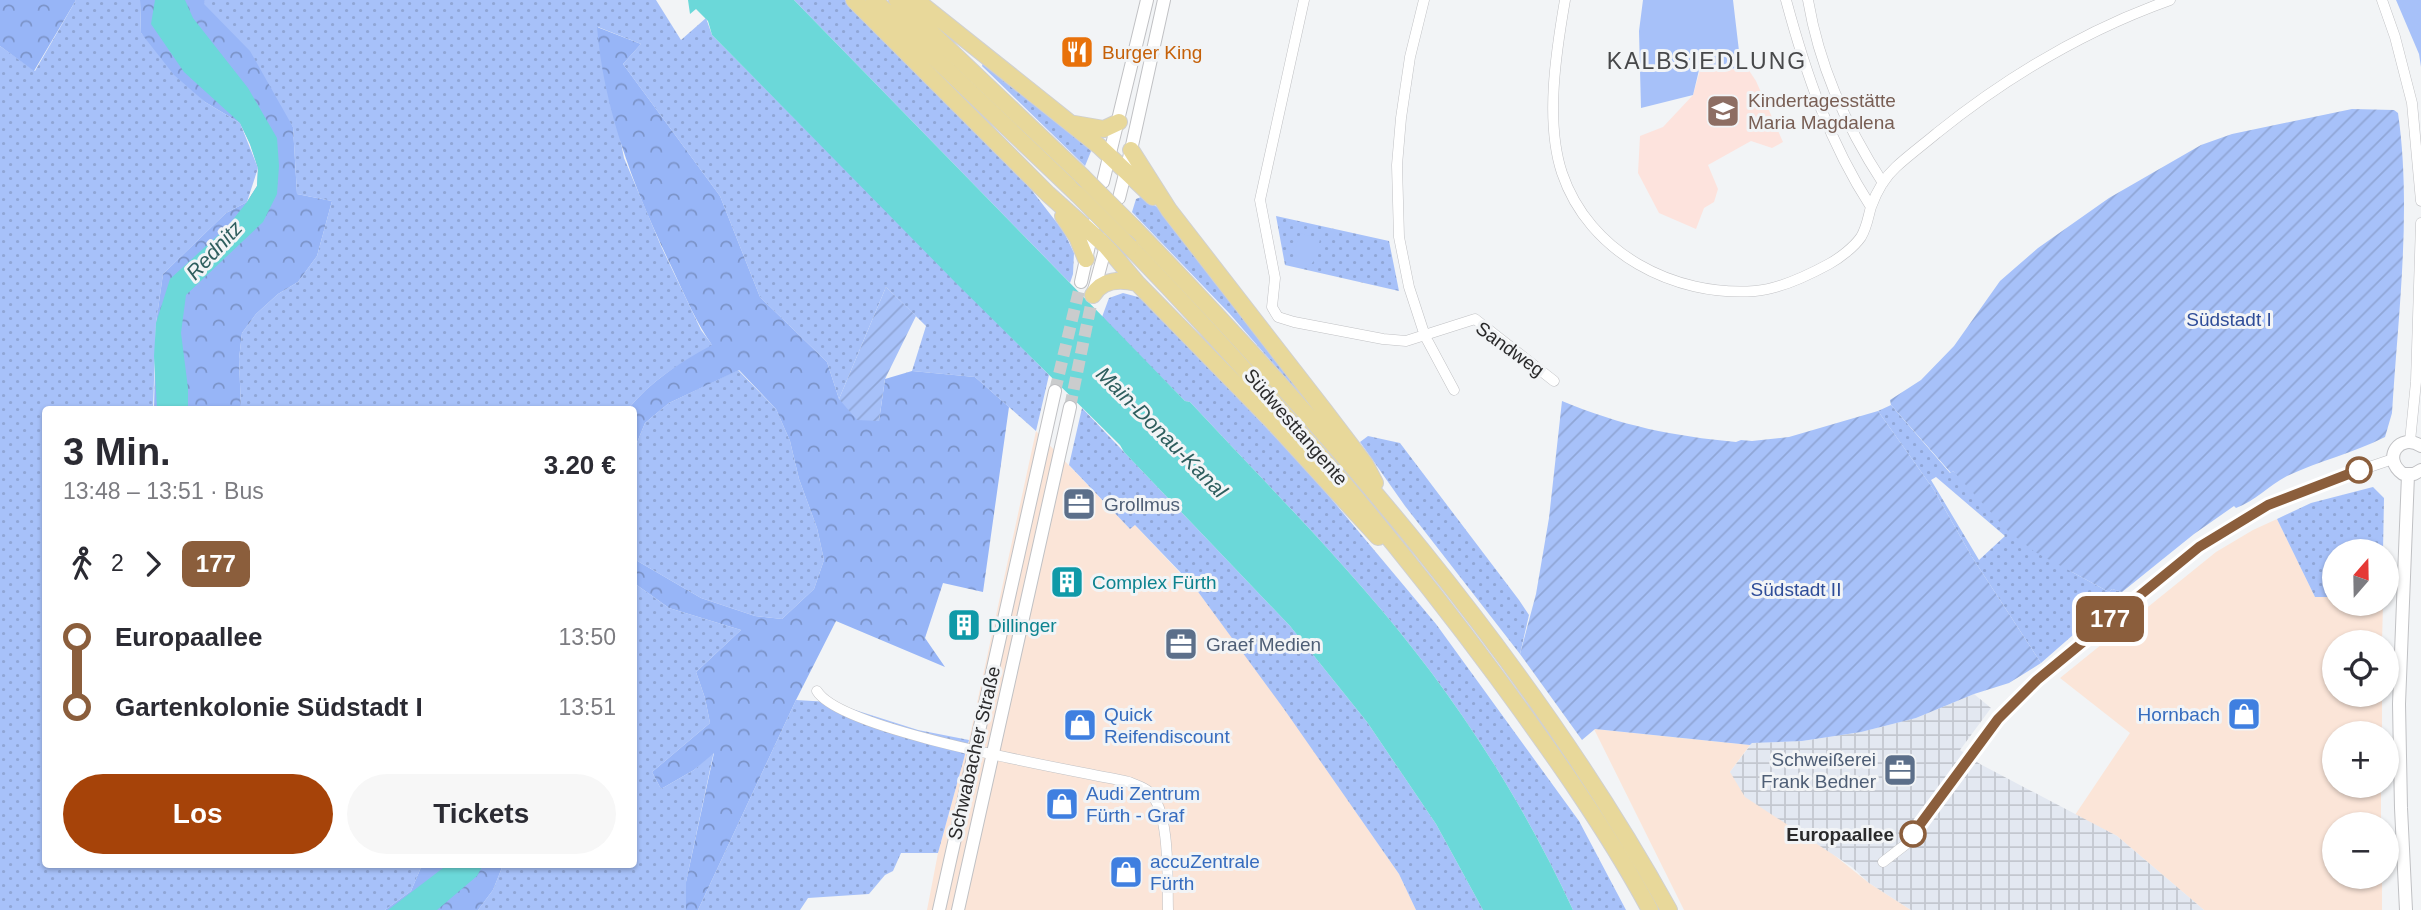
<!DOCTYPE html>
<html lang="de">
<head>
<meta charset="utf-8">
<style>
  body { margin:0; font-family:Helvetica,sans-serif; background:#f7f7f7; color:#2b2b33; height:100vh; display:flex; flex-direction:column; font-size:26px; white-space:nowrap }
  * { box-sizing:border-box; margin:0 }
  p { font-size:23px; color:#7c7c81 }
  .icon { flex:none; width:38px; height:38px; fill:none; stroke:currentColor; stroke-width:2; stroke-linecap:round; stroke-linejoin:round }
  .map { position:relative; flex:1; overflow:hidden }
  .details { position:absolute; left:42px; top:406px; width:595px; height:462px; display:flex; flex-direction:column; background:#fff; border-radius:7px; box-shadow:0 2px 5px #0004 }
  .details>* { flex:none }
  .badge { padding:0 14px; border-radius:10px; font-size:24px; line-height:46px }
  .needle { width:46px; rotate:20deg }
  .buttons { position:absolute; left:2322px; top:539px; display:grid; gap:14px }
  .buttons a { display:grid; place-items:center; width:77px; height:77px; border-radius:50%; background:#fff; box-shadow:0 2px 5px #0004; font-size:35px }
  .map>.badge { position:absolute; translate:-50% -50%; box-shadow:0 0 0 4px #fff }
  .legs { display:flex; align-items:center; gap:10px; height:77px; padding:0 21px; font-size:23px }
  .legs p { margin-inline-start:auto }
  .summary { display:flex; align-items:center; justify-content:space-between; height:119px; padding:0 21px }
  h1 { font-size:38px; font-weight:800; line-height:52px }
  .action { display:flex; gap:14px; margin-top:auto; padding:14px 21px }
  .action a { flex:1; height:80px; border-radius:42px; background:#a64309; color:#fff; font-size:28px; font-weight:800; line-height:80px; text-align:center }
  .action a+a { background:#f7f7f7; color:#2b2b33 }
  ul { padding:0 21px; list-style:none }
  li { display:flex; align-items:center; gap:24px; height:70px; font-size:26px }
  li i { display:grid; place-items:center; width:10px; height:100%; margin:0 9px; background:currentColor }
  li i::after { content:''; width:18px; height:18px; margin:-9px; border:5px solid; border-radius:50%; background:#fff }
  li p { margin-inline-start:auto }
  li:first-child i { background:linear-gradient(#0000 50%,currentColor 0) }
  li:last-child i { background:linear-gradient(currentColor 50%,#0000 0) }
  .map>svg:first-child { display:block }
  .commercial { fill:#fbe5d8 }
  .industrial { fill:url(#industrial-grid) }
  .education { fill:#fde3dd }
  .grass { fill:url(#grass-dots); fill-rule:evenodd }
  .forest { fill:url(#forest-crowns) }
  .park { fill:#a7c1f9 }
  .garden { fill:url(#garden-furrows) }
  .water { fill:#6bd8d9 }
  .lines { fill:none; stroke-linecap:round; stroke-linejoin:round }
  .secondary-tunnel { stroke:#cacccd; stroke-width:12; stroke-dasharray:12 6; stroke-linecap:butt }
  .minor-casing { stroke:#c0c1c4; stroke-width:11 }
  .tertiary-casing { stroke:#c0c1c4; stroke-width:14 }
  .secondary-casing { stroke:#c0c1c4; stroke-width:14 }
  .trunk-casing { stroke:#d0d0d0; stroke-width:18 }
  .minor { stroke:#fff; stroke-width:10 }
  .tertiary { stroke:#fff; stroke-width:12 }
  .secondary { stroke:#fff; stroke-width:12 }
  .trunk { stroke:#e8d89a; stroke-width:16 }
  .trunk-bridge-casing { stroke:#d0d0d0; stroke-width:18; stroke-linecap:butt }
  .trunk-bridge { stroke:#e8d89a; stroke-width:16 }
  .line-1-casing { stroke:#fff; stroke-width:16 }
  .line-1 { stroke:#8b5e3c; stroke-width:10 }
  .stop-1-dot { fill:#fff; stroke:#8b5e3c; stroke-width:3.5 }
  .labels { text-anchor:middle; dominant-baseline:central; stroke-width:6; stroke-linejoin:round; paint-order:stroke }
  .food-label { font-size:19px; fill:#c56008; stroke:#f2f4f6; text-anchor:start }
  .education-label { font-size:19px; fill:#785e54; stroke:#f2f4f6; text-anchor:start }
  .park-label { font-size:19px; fill:#2e4c98; stroke:#f2f4f6 }
  .street-label { font-size:19px; fill:#2a2a2b; stroke:#f2f4f6 }
  .service-label { font-size:19px; fill:#4e5e75; stroke:#f2f4f6; text-anchor:start }
  .culture-label { font-size:19px; fill:#0d838f; stroke:#f2f4f6; text-anchor:start }
  .shop-label { font-size:19px; fill:#366cbe; stroke:#f2f4f6; text-anchor:start }
  .stop-label { font-size:19px; font-weight:bold; fill:#2a2a2b; stroke:#f2f4f6; text-anchor:end }
  .water-label { font-size:21px; font-style:italic; fill:#2e5e5e; stroke:#f2f4f6 }
  .quarter-label { font-size:23px; letter-spacing:2px; fill:#47484a; stroke:#f2f4f6 }
</style>
</head>
<body>
<div class="map">
<svg width="2421" height="910" viewBox="0 0 2421 910">
  <defs>
    <pattern id="industrial-grid" width="8" height="8" patternUnits="userSpaceOnUse" patternTransform="scale(1.75)"><rect width="8" height="8" fill="#e3e8f1"/><path d="M0 4h8M4 0v8" fill="none" stroke="#c3c7cf"/></pattern>
    <pattern id="grass-dots" width="8" height="8" patternUnits="userSpaceOnUse" patternTransform="scale(1.75)"><rect width="8" height="8" fill="#a7c1f9"/><path d="M2 2h.1M6 6h.1" fill="none" stroke="#90a6d6" stroke-width="1.8" stroke-linecap="round"/></pattern>
    <pattern id="forest-crowns" width="20" height="18" patternUnits="userSpaceOnUse" patternTransform="scale(1.75)"><rect width="20" height="18" fill="#97b5f7"/><path d="M2 6a3 3 0 1 1 6 0M12 15a3 3 0 1 1 6 0" fill="none" stroke="#7b93c8"/></pattern>
    <pattern id="garden-furrows" width="10" height="10" patternUnits="userSpaceOnUse" patternTransform="scale(1.75)"><rect width="10" height="10" fill="#a7c1f9"/><path d="M-1 1l2-2M0 10L10 0M9 11l2-2" fill="none" stroke="#90a6d6"/></pattern>
  </defs>
  <rect width="100%" height="100%" fill="#f2f4f6"/>
  <path class="commercial" d="M1036 431 1130 529 1135 525 1182 575 1185 574 1284 708 1399 874 1416 910H927L938 853 969 740Z
    M2277 519 2315 597H2334V604H2383L2382 642H2334V695H2382V733H2334V786H2381V824H2334V877H2382V910H2204L2117 836 2075 815 2130 733 2060 678 2216 552 2253 530Z
    M1594 729 1750 745 1730 772 1869 883 1911 910H1684Z"/>
  <path class="industrial" d="M1974 694 1991 708 1960 750 1980 764 2117 836 2204 910H1911L1869 883 1852 867 1745 797 1730 772 1752 743 1802 741 1861 732 1916 718Z"/>
  <path class="education" d="M1748 69 1756 81 1783 142 1772 148 1751 141 1708 165 1718 189 1714 202 1704 208 1696 229 1659 213 1638 173 1640 136 1663 127 1693 95 1700 70Z"/>
  <path class="grass" d="M76 0H140L141 33 205 102 240 123 258 168 247 202 226 213 163 274 156 323 153 409 46 410V864L422 865 411 891 385 910H0V46L35 71Z
    M205 0H656L681 40 706 18 712 35 1049 375 1036 431 975 377 912 371 926 326 886 287 839 399 827 362 760 297 720 196 623 64 641 44 598 27 624 158 661 246 701 330 713 346C680 362 651 381 628 409H241L239 359 242 333 256 314 278 294 298 282 317 256 332 201 297 194 293 127 203 4Z
    M794 0H845L1030 188 1064 232 1074 253 1073 274 1070 283Z
    M983 63 1092 149 1085 166 982 66Z
    M1141 197 1157 207 1334 430 1333 432 1229 313 1132 212 1136 199Z
    M1276 216 1389 241 1399 291 1285 265Z
    M1123 293 1138 297 1151 306 1313 477 1436 624 1579 821 1626 910H1573C1535 827 1486 746 1431 672 1359 576 1272 490 1190 402L1185 401 1102 317 1109 298Z
    M738 370 776 409 790 441 799 479 817 528 824 560 814 589 782 619 755 616 701 598 634 559V450L645 423 669 403Z
    M1891 405 1950 473 1953 471 2072 572 2109 592 2112 589 2122 592 2041 663 1972 557 1934 490 1878 411ZM1936 477 2005 536 1979 560 1931 480Z
    M1082 408 1290 626 1367 722 1436 824 1483 910H1416L1399 874 1284 709 1185 574 1183 575 1135 525 1130 529 1069 465Z
    M1368 436 1400 443 1519 600 1529 615 1520 654 1405 506 1360 442Z
    M2373 487 2384 498 2383 551H2334V597H2315L2277 519 2311 503Z
    M634 583 669 608 741 630 696 672 705 698 710 723 652 772 661 789 694 770 714 751 686 882V910H478L493 890 503 865 634 864Z
    M796 700 830 702 918 730 969 740 938 853H901L893 871 885 875 869 894 808 898 800 910H698Z"/>
  <path class="forest" d="M0 0H76L34 71 0 46Z
    M140 0H205L204 4 250 51 293 127 297 194 332 201 317 256 298 282 278 294 256 314 242 333 239 359 241 409H154L156 323 163 274 226 213 247 202 257 186 258 168 250 144 240 123 205 102 174 75 141 33Z
    M597 27 641 44 623 64 720 196 760 297 827 362 839 399 879 421 885 379 912 371 975 377 1009 407 983 592 943 583 925 638 945 667 836 621 796 700 698 910H686V882L714 753 694 770 661 789 652 772 710 723 705 698 696 672 741 630 669 608 634 583V559L701 598 755 616 782 619 814 589 824 560 817 528 799 479 790 441 776 409 739 370 669 403 645 423 634 450V410L628 409C651 381 680 362 712 345 696 322 685 296 673 270 636 193 604 113 597 27Z
    M422 865H503L493 890 478 910H385L411 891Z"/>
  <path class="park" d="M1643 0H1733L1741 68 1699 70 1693 95 1641 108 1639 31Z
    M2396 0H2421V67L2419 54Z
    M1301 233 1320 239C1317 251 1313 280 1295 262V249Z"/>
  <path class="garden" d="M2352 109 2394 110 2398 113C2412 210 2398 315 2392 413L2385 437C2353 453 2319 461 2287 476 2268 486 2255 501 2236 508L2234 506 2194 534 2122 592 2112 589 2109 592 2035 552 2007 530 1953 471 1951 473 1891 405 1890 400 1921 380 1954 346 2000 281 2038 248 2109 198 2201 145 2232 134Z
    M886 287 916 316 885 379 879 421 857 420 839 399Z
    M1562 401C1622 426 1673 436 1736 442L1741 440 1752 441 1789 437 1878 411 1934 490 1972 557 2041 663 2009 683 1974 694 1916 718 1861 732 1802 741 1752 743 1750 745 1595 729 1582 740 1520 654 1536 594 1549 518Z"/>
  <path class="water" d="M155 0H185L193 18 248 88 277 138 279 166 277 194 263 222 186 295 181 333 188 388V409H157L154 356 156 323 170 279 227 227 247 202 257 186 258 168 250 144 240 123 184 72 151 24Z
    M688 0H794L1185 401 1190 402C1272 490 1359 576 1431 672 1486 746 1535 827 1573 910H1483L1436 824 1367 722 1290 626 1124 452 1120 445 957 284 712 35 708 21 696 9 690 14Z
    M447 865H483L477 876 437 910H388Z"/>
  <g class="lines">
    <path class="secondary-tunnel" d="M1055 391 1081 282
      M1070 407 1093 295"/>
    <defs>
      <path id="minor" d="M1304 0 1260 200 1275 278 1272 307 1278 317 1294 322 1383 339 1406 341 1475 319 1554 381
        M1424 0 1410 57 1401 118 1397 165 1399 237 1409 287 1425 336 1454 390
        M1565 0C1556 52 1545 122 1562 173 1589 253 1674 297 1755 291 1780 289 1807 276 1829 264 1840 258 1854 247 1861 237 1867 227 1868 217 1871 207 1876 193 1885 177 1896 167 1909 155 1924 144 1937 133 2008 76 2083 31 2170 0
        M1786 0C1806 74 1829 142 1871 207
        M1808 0C1819 65 1847 128 1883 183
        M2382 0 2395 37 2412 103 2421 201
        M2410 441 2416 382 2421 223
        M817 691C842 732 1074 770 1129 782 1135 785 1144 787 1149 792 1171 811 1167 882 1168 910
        M1883 862 1905 845 1998 719 2037 680 2199 547 2268 505 2313 486 2393 459"/>
      <path id="tertiary" d="M2421 446C2400 432 2381 458 2403 474H2414L2421 470
        M2406 910 2401 808 2399 704 2408 475"/>
      <path id="secondary" d="M1103 182 1147 0
        M1119 198 1131 150 1164 0
        M1081 282 1094 223
        M1093 294 1109 235
        M939 910 1055 391
        M958 910 1070 407"/>
      <path id="trunk" d="M854 0 1048 194 1106 246 1137 283 1273 422 1378 537
        M874 0 1077 194
        M897 0 1082 176
        M916 0 1099 146 1153 197
        M1075 124 1104 129 1119 122
        M1131 150 1169 210 1324 410 1365 464 1375 483
        M1063 216 1077 237 1086 259
        M1134 228C1332 433 1530 660 1669 910
        M1130 247C1261 383 1384 524 1496 676 1551 751 1606 828 1650 910
        M1093 295C1102 279 1121 279 1137 283"/>
    </defs>
    <use href="#minor" class="minor-casing"/>
    <use href="#tertiary" class="tertiary-casing"/>
    <use href="#secondary" class="secondary-casing"/>
    <use href="#trunk" class="trunk-casing"/>
    <use href="#minor" class="minor"/>
    <use href="#tertiary" class="tertiary"/>
    <use href="#secondary" class="secondary"/>
    <use href="#trunk" class="trunk"/>
    <defs>
      <path id="trunk-bridge" d="M1082 176 1134 228
        M1077 194 1130 247"/>
    </defs>
    <use href="#trunk-bridge" class="trunk-bridge-casing"/>
    <use href="#trunk-bridge" class="trunk-bridge"/>
  </g>
  <g class="lines">
    <defs>
      <path id="line-1" d="M1913 834 1998 719 2037 680 2128 605 2199 547 2268 505 2359 470"/>
    </defs>
    <use href="#line-1" class="line-1-casing"/>
    <use href="#line-1" class="line-1"/>
  </g>
  <defs>
    <symbol id="restaurant-square" viewBox="-11 -11 22 22"><rect x="-9" y="-9" width="18" height="18" rx="4" fill="#e8710a" stroke="#f2f4f6"/><path d="M-5-6h1v4h1v-4h1v4h1v-4h1v5L-1.5 .5V6h-2V.5L-5-1ZM5-6V6H3V1.5H1.5Q1.5-4 5-6Z" fill="#fff"/></symbol>
    <symbol id="school-square" viewBox="-11 -11 22 22"><rect x="-9" y="-9" width="18" height="18" rx="4" fill="#8d6e63" stroke="#f2f4f6"/><path d="M0-5L7-2L0 1L-7-2ZM-4 1L0 2.5L4 1V4Q0 6-4 4Z" fill="#fff"/></symbol>
    <symbol id="office-square" viewBox="-11 -11 22 22"><rect x="-9" y="-9" width="18" height="18" rx="4" fill="#5c6f8a" stroke="#f2f4f6"/><path d="M-6-3h4V-5.5h4V-3h4V5H-6ZM-1-4.5V-3h2v-1.5ZM-6 0V1H6V0Z" fill="#fff"/></symbol>
    <symbol id="building-square" viewBox="-11 -11 22 22"><rect x="-9" y="-9" width="18" height="18" rx="4" fill="#0f9aa8" stroke="#f2f4f6"/><path d="M-4-6H4V6H1V3H-1V6H-4ZM-2.5-4.3h1.7v1.8h-1.7ZM.8-4.3h1.7v1.8H.8ZM-2.5-1h1.7V.8h-1.7ZM.8-1h1.7V.8H.8Z" fill="#fff"/></symbol>
    <symbol id="shop-square" viewBox="-11 -11 22 22"><rect x="-9" y="-9" width="18" height="18" rx="4" fill="#3f7fe0" stroke="#f2f4f6"/><path d="M-5-2.5h2.3a2.7 3.5 0 0 1 5.4 0H5L5.5 6h-11ZM-1.5-2.5h3a1.5 2.3 0 0 0-3 0Z" fill="#fff"/></symbol>
  </defs>
  <g fill-rule="evenodd">
    <use href="#restaurant-square" x="1058" y="33" width="38" height="38"/>
    <use href="#school-square" x="1704" y="92" width="38" height="38"/>
    <use href="#office-square" x="1060" y="485" width="38" height="38"/>
    <use href="#building-square" x="1048" y="563" width="38" height="38"/>
    <use href="#building-square" x="945" y="606" width="38" height="38"/>
    <use href="#office-square" x="1162" y="625" width="38" height="38"/>
    <use href="#shop-square" x="2225" y="695" width="38" height="38"/>
    <use href="#shop-square" x="1061" y="706" width="38" height="38"/>
    <use href="#office-square" x="1881" y="751" width="38" height="38"/>
    <use href="#shop-square" x="1043" y="785" width="38" height="38"/>
    <use href="#shop-square" x="1107" y="853" width="38" height="38"/>
  </g>
  <g class="stop-1-dot">
    <circle cx="2359" cy="470" r="12"/>
    <circle cx="1913" cy="834" r="12"/>
  </g>
  <g class="labels">
    <g class="food-label">
      <text x="1102" y="52">Burger King</text>
    </g>
    <g class="education-label">
      <text x="1748" y="100">Kindertagesstätte<tspan x="1748" dy="22">Maria Magdalena</tspan></text>
    </g>
    <g class="park-label">
      <text x="2229" y="319">Südstadt I</text>
      <text x="1796" y="589">Südstadt II</text>
    </g>
    <g class="street-label">
      <text transform="translate(1510 349) rotate(36)">Sandweg</text>
      <text transform="translate(1296 427) rotate(49)">Südwesttangente</text>
      <text transform="translate(974 753) rotate(-77)">Schwabacher Straße</text>
    </g>
    <g class="service-label">
      <text x="1104" y="504">Grollmus</text>
      <text x="1206" y="644">Graef Medien</text>
      <text x="1876" y="759" text-anchor="end">Schweißerei<tspan x="1876" dy="22">Frank Bedner</tspan></text>
    </g>
    <g class="culture-label">
      <text x="1092" y="582">Complex Fürth</text>
      <text x="988" y="625">Dillinger</text>
    </g>
    <g class="shop-label">
      <text x="1104" y="714">Quick<tspan x="1104" dy="22">Reifendiscount</tspan></text>
      <text x="2220" y="714" text-anchor="end">Hornbach</text>
      <text x="1086" y="793">Audi Zentrum<tspan x="1086" dy="22">Fürth - Graf</tspan></text>
      <text x="1150" y="861">accuZentrale<tspan x="1150" dy="22">Fürth</tspan></text>
    </g>
    <g class="stop-label">
      <text x="1894" y="834">Europaallee</text>
    </g>
    <g class="water-label">
      <text transform="translate(214 250) rotate(-47)">Rednitz</text>
      <text transform="translate(1162 432) rotate(45)">Main-Donau-Kanal</text>
    </g>
    <g class="quarter-label">
      <text x="1707" y="61">KALBSIEDLUNG</text>
    </g>
  </g>
</svg>
<div class="buttons">
<a><svg class="needle" viewBox="-14 -14 28 28"><path d="M0-13l5 13h-10z" fill="#e53935"/><path d="M0 13l5-13h-10z" fill="#7c7c81"/></svg></a>
<a><svg class="icon" aria-label="locate" viewBox="0 0 24 24"><circle cx="12" cy="12" r="6"/><path d="M12 2v4M12 18v4M2 12h4M18 12h4"/></svg></a>
<a>+</a>
<a>−</a>
</div>
<b class="badge" style="left:2110px;top:619px;background:#8b5e3c;color:#fff">177</b>
<section class="details">
<div class="summary"><div><h1>3 Min.</h1><p>13:48 – 13:51 · Bus</p></div><b>3.20 €</b></div>
<div class="legs"><svg class="icon" aria-label="walk" viewBox="0 0 24 24"><circle cx="13" cy="4" r="2"/><path d="M13 8l-2 6 4 7M11 14l-3 7M7 12l3-4h3l4 4"/></svg>2<svg class="icon" aria-label="forward" viewBox="0 0 24 24"><path d="M9 5l7 7-7 7"/></svg><b class="badge" style="background:#8b5e3c;color:#fff">177</b></div>
<ul>
<li><i style="color:#8b5e3c"></i><b>Europaallee</b><p>13:50</p></li>
<li><i style="color:#8b5e3c"></i><b>Gartenkolonie Südstadt I</b><p>13:51</p></li>
</ul>
<div class="action"><a>Los</a><a>Tickets</a></div>
</section>
</div>
</body>
</html>
